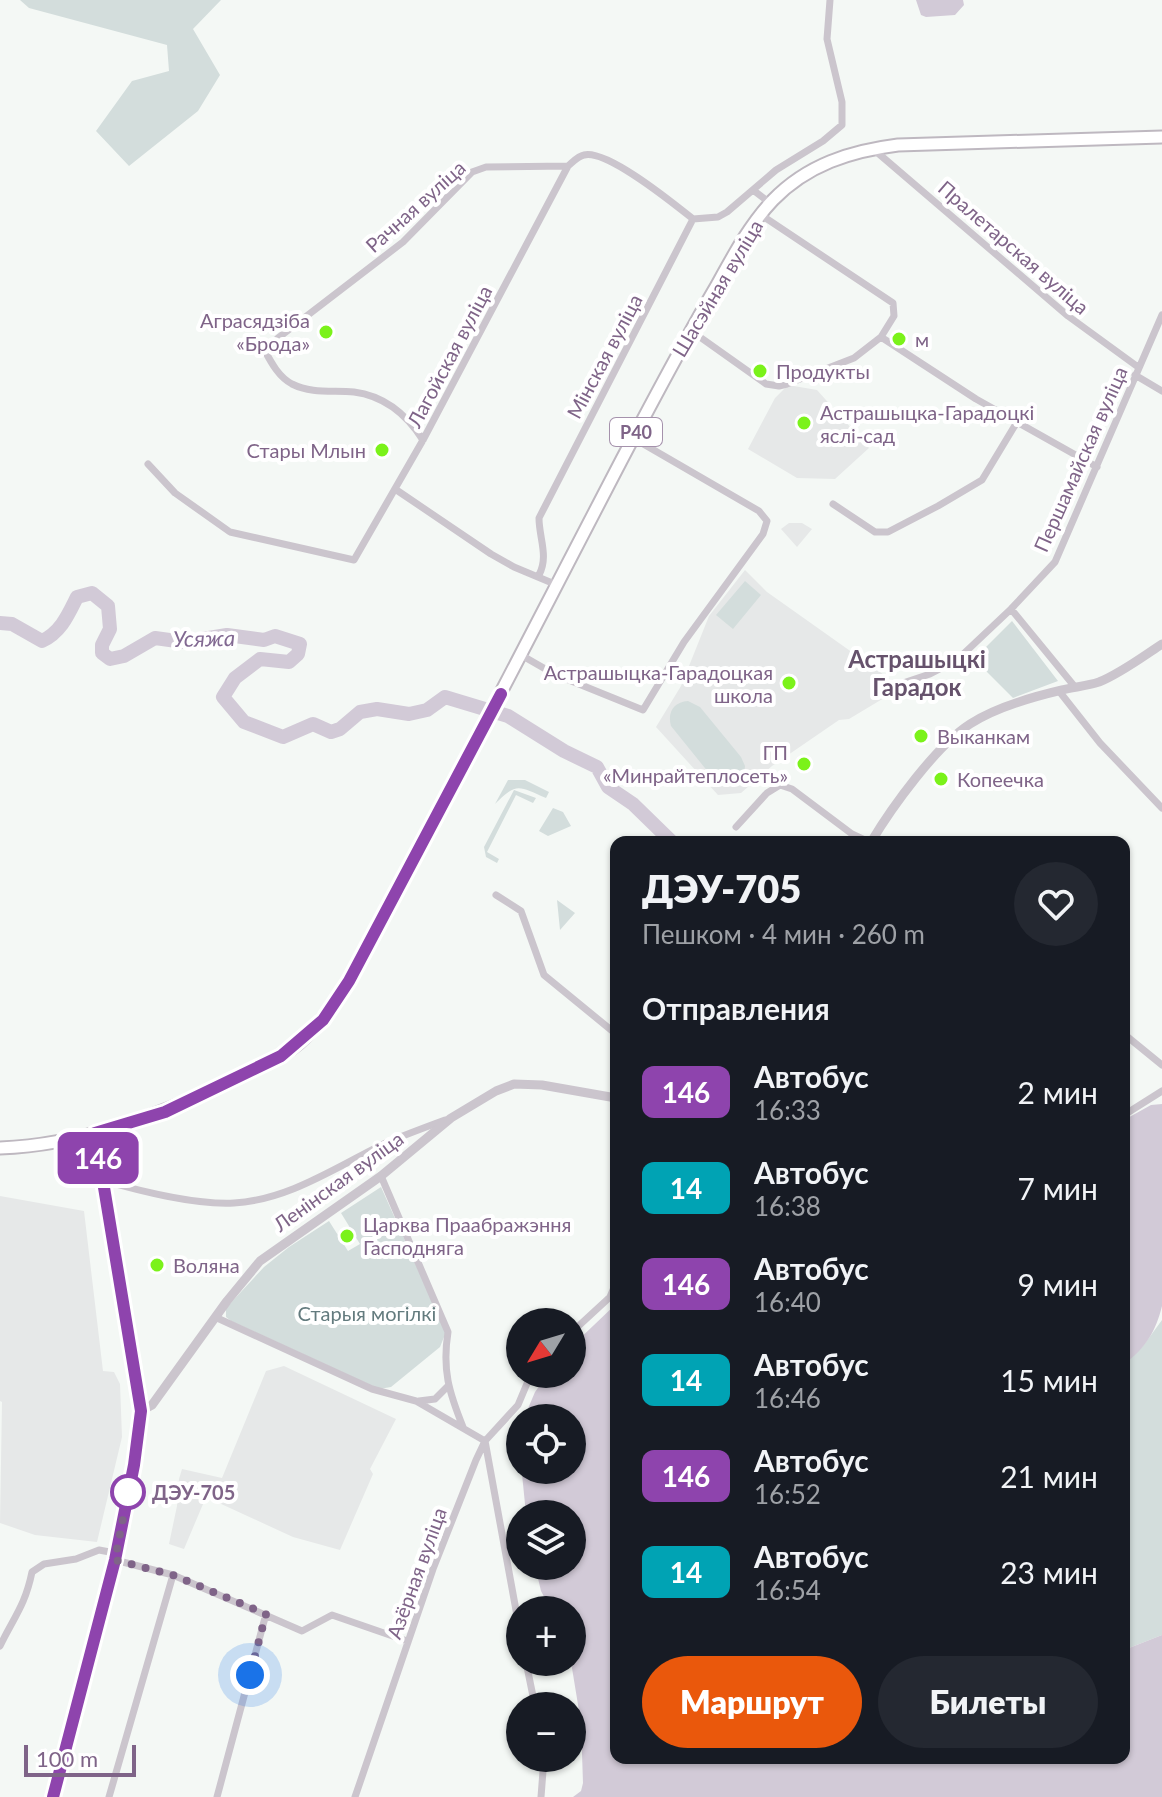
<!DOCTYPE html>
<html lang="ru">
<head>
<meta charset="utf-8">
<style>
  body { margin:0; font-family:Lato,sans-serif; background:#242831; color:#f1f3f6; height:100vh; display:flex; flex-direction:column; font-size:30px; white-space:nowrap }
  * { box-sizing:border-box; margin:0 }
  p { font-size:26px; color:#9ea1a6 }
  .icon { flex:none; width:44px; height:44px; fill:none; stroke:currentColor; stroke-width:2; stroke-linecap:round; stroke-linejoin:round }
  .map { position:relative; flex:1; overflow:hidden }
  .side { position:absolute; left:610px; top:836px; width:520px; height:928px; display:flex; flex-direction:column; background:#171b24; border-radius:16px; box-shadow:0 2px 6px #0004 }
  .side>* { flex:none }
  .badge { padding:0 16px; border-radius:12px; font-size:28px; line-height:52px }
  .needle { width:52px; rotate:232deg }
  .fabs { position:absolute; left:506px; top:1308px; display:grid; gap:16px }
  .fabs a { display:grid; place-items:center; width:80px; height:80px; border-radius:50%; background:#171b24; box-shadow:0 2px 6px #0004; font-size:40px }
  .scale { position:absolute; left:24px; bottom:20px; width:112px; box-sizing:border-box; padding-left:8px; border:4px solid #7f6488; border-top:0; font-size:22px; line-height:28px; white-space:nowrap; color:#7f6488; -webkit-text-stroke:6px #fff; paint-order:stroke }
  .you { position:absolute; width:40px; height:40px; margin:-20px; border:6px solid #fff; border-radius:50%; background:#1a73e8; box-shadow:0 0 0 12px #1a73e833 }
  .map>.badge { position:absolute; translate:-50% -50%; box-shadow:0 0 0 4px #fff }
  h2 { padding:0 32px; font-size:30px; line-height:72px }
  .round { display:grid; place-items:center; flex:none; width:84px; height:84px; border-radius:42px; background:#242831 }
  .head { display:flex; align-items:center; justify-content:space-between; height:136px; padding:0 32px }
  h1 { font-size:38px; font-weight:800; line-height:60px }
  .button { display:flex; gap:16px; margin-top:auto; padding:16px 32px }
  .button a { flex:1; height:92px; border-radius:48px; background:#ea580c; color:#fff; font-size:32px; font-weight:800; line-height:92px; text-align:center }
  .button a+a { background:#242831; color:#f1f3f6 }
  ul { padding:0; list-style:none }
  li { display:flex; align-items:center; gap:24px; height:96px; padding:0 32px }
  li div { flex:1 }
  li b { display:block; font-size:30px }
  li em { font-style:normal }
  li .badge { min-width:88px; font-weight:700; text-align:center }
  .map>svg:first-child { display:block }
  .built { fill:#e6e8e8 }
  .green { fill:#d3dddc }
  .water { fill:#d2cad7 }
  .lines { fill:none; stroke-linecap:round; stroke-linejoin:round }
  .river { stroke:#d2cad7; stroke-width:14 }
  .primary-casing { stroke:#beb8c0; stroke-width:15 }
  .minor { stroke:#cbc5cd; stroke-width:7 }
  .tertiary { stroke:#cbc5cd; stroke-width:9 }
  .primary { stroke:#fff; stroke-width:11 }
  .line-casing { stroke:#fff; stroke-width:18 }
  .line { stroke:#8e44ad; stroke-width:12 }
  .walk { stroke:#7f6488; stroke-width:8; stroke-dasharray:0 14.4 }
  .poi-dot { fill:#7bf21a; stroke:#fff; stroke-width:3 }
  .stop-dot { fill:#fff; stroke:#8e44ad; stroke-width:4 }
  .labels { text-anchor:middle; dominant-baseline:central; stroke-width:8; stroke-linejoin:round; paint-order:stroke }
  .shield { fill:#fff; stroke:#a592ac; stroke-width:2 }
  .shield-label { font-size:18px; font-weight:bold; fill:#7f6488 }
  .street-label { font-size:20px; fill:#7f6488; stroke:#fff }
  .poi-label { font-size:20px; fill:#7f6488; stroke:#fff; text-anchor:start }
  .park-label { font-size:20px; fill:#637b7e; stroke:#fff }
  .stop-label { font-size:20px; font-weight:bold; fill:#7f6488; stroke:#fff; text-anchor:start }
  .water-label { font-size:22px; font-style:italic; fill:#826992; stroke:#fff }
  .quarter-label { font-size:24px; font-weight:bold; fill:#66526c; stroke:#fff }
</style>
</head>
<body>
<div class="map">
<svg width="1162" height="1797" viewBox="0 0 1162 1797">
  <rect width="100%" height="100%" fill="#f4f8f5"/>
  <path class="built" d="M788 385 817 390 869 448 835 479 797 478 748 449 775 398Z
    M789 523H802L812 529 797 547 781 529Z
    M745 570 767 592 894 682 899 689 849 719 839 720 772 766 741 793 718 795 656 727 681 686 709 616Z
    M0 1196 84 1211 103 1371 114 1372 120 1384 122 1437 97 1542 35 1535 0 1523 2 1402 0 1401Z
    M284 1366 396 1419 370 1469 373 1474 340 1550 293 1537 206 1497 184 1549 169 1544 177 1506 179 1479 182 1469 222 1478 266 1371Z"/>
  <path class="green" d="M20 0H221L193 29 220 75 198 111 129 166 96 131 132 81 169 71 167 45 29 8Z
    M745 581 761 595 733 629 716 615Z
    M1012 621 1058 681 1013 698 974 659Z
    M688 701 700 707 741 757 745 766 744 775C738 786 728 788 717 783L671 726C667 712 674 702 688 701Z
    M508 780H525L549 792 546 798C518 786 517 782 495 804Z
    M514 790 536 798 533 803 516 795 487 852 499 859 497 863 486 857 484 847Z
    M553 808 563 812 571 826 548 836 539 831Z
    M557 900 575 913 560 930Z
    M381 1187 446 1332 440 1347 391 1387 379 1389 231 1321 226 1317V1308L264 1267 289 1247 329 1221 348 1251 360 1244 341 1213Z
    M1162 1320V1635L1124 1650V1364L1143 1346Z"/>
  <path class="water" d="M916 0H963L964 5 955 15 926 17 921 15Z
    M1162 1104V1306C1156 1331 1145 1349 1124 1364V1120L1151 1105Z
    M616 1304V1758H1124V1650L1162 1635V1797H573L581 1791 583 1783 581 1723 571 1662 572 1610H551L541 1591 535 1566H572V1514H526L522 1474V1470H572V1418H524L535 1392 548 1374H572V1346Z"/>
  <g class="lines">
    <path class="river" d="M0 623 12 624 42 641C61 632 68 615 77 597L92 593 108 606 110 629 102 645V653L110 659 124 656 155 638 184 642 227 635 264 640 275 636 300 644 298 654 289 662 260 659 235 678 223 697 244 722 283 737 313 724 331 732 340 729 360 712 377 709 409 714 427 710 445 697 508 716 564 751 597 767 608 787 633 804 672 842"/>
    <defs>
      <path id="primary" d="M0 1148C81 1145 157 1116 229 1082 253 1070 279 1060 299 1043 320 1025 335 1004 349 981 442 808 531 634 621 461 652 402 683 343 717 285 733 256 750 224 773 200 807 165 850 151 898 145L1162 137"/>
    </defs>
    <use href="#primary" class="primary-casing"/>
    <path class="minor" d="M872 148 1068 316 1138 367
      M753 190 770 203
      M761 215 893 303 894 316 881 337 976 399 1097 467
      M693 219 718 217 727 212 776 170 823 141 842 125V102L827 39 830 0
      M690 330 766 384 779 386 787 384 854 358 881 337
      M1135 375 1162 391
      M423 440C407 415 385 396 354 392 333 390 312 394 292 384 279 377 272 364 265 351L278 338 403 242 472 172 486 167 568 166
      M148 464 175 493 230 532 354 560 423 440 568 166C573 162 578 156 584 155 607 149 674 204 693 219
      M395 489 491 554 514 567 557 585
      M833 504 875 532H888L938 506 982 480 1017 422
      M539 575C549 556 539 538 539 518L693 219
      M1011 609 1075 687
      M521 655 554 674 643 710 684 642 763 534 767 521 759 511 633 438
      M897 685 930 674 957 660 1011 609 1055 562 1162 315
      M1059 691 1100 743 1162 808
      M736 827 767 793 780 785 792 789 852 834 869 842
      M496 895 521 911 544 975 616 1034
      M1124 1034 1162 1065
      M1124 1115 1162 1091
      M381 1176 448 1332C442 1370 449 1392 463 1427
      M101 1180C140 1191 194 1205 234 1203 290 1200 339 1165 388 1142 407 1134 426 1127 445 1120
      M215 1317 372 1389 416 1401 485 1441 520 1632
      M572 1332 610 1297 616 1283
      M419 1401 435 1399 447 1387
      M115 1560 173 1575 302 1631 332 1615 407 1641
      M0 1646C14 1617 25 1606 32 1572L44 1564 76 1559 99 1550 115 1553
      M526 1662 535 1706
      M109 1797 173 1575
      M217 1797 266 1614
      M355 1797 433 1569 476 1460 485 1441 518 1405 531 1374
      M541 1797 544 1758"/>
    <path class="tertiary" d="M871 842C892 807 936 746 970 724 996 707 1032 697 1062 690 1074 687 1087 686 1099 682 1121 673 1142 657 1162 644
      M141 1411 152 1405 227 1301 260 1261 381 1176 451 1118 496 1091 514 1084 542 1085 616 1098
      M53 1797 115 1560 134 1465 141 1411 95 1133"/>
    <use href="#primary" class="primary"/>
  </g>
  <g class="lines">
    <defs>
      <path id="line" d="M53 1797 115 1560 134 1465 141 1411 95 1133 165 1112 281 1056 323 1020 349 981 501 694"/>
    </defs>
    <use href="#line" class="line-casing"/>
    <use href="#line" class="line"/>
    <path class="walk" d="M128 1492 115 1560 173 1575 266 1614 250 1675"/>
  </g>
  <g class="poi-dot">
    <circle cx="326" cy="332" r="8"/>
    <circle cx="899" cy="339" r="8"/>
    <circle cx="760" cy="371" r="8"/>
    <circle cx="804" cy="423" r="8"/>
    <circle cx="382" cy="450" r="8"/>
    <circle cx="789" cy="683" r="8"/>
    <circle cx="921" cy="736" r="8"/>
    <circle cx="804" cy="764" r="8"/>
    <circle cx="941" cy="779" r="8"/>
    <circle cx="347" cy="1236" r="8"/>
    <circle cx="157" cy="1265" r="8"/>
  </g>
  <circle class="stop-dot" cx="128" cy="1492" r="16"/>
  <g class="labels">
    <rect class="shield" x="610" y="418" width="52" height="28" rx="6"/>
    <g class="shield-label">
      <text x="636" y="432">Р40</text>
    </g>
    <g class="street-label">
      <text transform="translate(415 206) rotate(-42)">Рачная вуліца</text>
      <text transform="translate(1014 247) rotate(41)">Пралетарская вуліца</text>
      <text transform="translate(717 288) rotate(-59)">Шасэйная вуліца</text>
      <text transform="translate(449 356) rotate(-62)">Лагойская вуліца</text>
      <text transform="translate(604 356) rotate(-62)">Мінская вуліца</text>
      <text transform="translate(1080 459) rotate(-66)">Першамайская вуліца</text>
      <text transform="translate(338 1181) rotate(-36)">Ленінская вуліца</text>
      <text transform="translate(416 1573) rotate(-70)">Азёрная вуліца</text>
    </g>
    <g class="poi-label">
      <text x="310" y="320" text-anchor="end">Аграсядзіба<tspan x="310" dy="23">«Брода»</tspan></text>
      <text x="915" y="339">м</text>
      <text x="776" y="371">Продукты</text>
      <text x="820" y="412">Астрашыцка-Гарадоцкі<tspan x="820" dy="23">яслі-сад</tspan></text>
      <text x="366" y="450" text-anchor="end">Стары Млын</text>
      <text x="773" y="672" text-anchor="end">Астрашыцка-Гарадоцкая<tspan x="773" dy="23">школа</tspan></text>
      <text x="937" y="736">Выканкам</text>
      <text x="788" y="752" text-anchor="end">ГП<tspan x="788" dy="23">«Минрайтеплосеть»</tspan></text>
      <text x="957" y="779">Копеечка</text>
      <text x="363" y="1224">Царква Праабражэння<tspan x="363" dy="23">Гасподняга</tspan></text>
      <text x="173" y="1265">Воляна</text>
    </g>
    <g class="park-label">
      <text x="367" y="1313">Старыя могілкі</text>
    </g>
    <g class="stop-label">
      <text x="152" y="1492">ДЭУ-705</text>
    </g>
    <g class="water-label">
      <text transform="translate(204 638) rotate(-1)">Усяжа</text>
    </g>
    <g class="quarter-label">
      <text x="917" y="658">Астрашыцкі<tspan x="917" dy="28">Гарадок</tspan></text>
    </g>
  </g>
</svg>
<div class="fabs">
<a><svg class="needle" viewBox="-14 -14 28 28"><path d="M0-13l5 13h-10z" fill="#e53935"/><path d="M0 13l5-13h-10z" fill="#9ea1a6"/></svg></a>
<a><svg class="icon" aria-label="locate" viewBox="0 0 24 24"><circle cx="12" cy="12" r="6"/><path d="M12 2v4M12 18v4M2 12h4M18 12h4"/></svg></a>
<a><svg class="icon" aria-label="layers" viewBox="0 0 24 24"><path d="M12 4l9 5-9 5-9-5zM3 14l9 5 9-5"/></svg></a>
<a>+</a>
<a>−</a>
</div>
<div class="scale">100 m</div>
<div class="you" style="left:250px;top:1675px"></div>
<b class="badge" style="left:98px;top:1158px;background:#8e44ad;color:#fff">146</b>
<section class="side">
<div class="head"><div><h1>ДЭУ-705</h1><p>Пешком · 4 мин · 260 m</p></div><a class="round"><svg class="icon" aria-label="heart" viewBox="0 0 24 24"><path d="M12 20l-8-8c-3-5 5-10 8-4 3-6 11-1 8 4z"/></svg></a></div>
<h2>Отправления</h2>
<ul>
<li><span class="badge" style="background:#8e44ad;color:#fff">146</span><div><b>Автобус</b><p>16:33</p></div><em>2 мин</em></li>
<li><span class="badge" style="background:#00a3b4;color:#fff">14</span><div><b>Автобус</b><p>16:38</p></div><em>7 мин</em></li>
<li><span class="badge" style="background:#8e44ad;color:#fff">146</span><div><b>Автобус</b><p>16:40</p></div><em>9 мин</em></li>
<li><span class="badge" style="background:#00a3b4;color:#fff">14</span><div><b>Автобус</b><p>16:46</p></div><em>15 мин</em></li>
<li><span class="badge" style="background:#8e44ad;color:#fff">146</span><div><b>Автобус</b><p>16:52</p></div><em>21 мин</em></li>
<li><span class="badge" style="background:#00a3b4;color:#fff">14</span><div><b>Автобус</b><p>16:54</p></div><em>23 мин</em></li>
</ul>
<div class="button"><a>Маршрут</a><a>Билеты</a></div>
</section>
</div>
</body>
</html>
